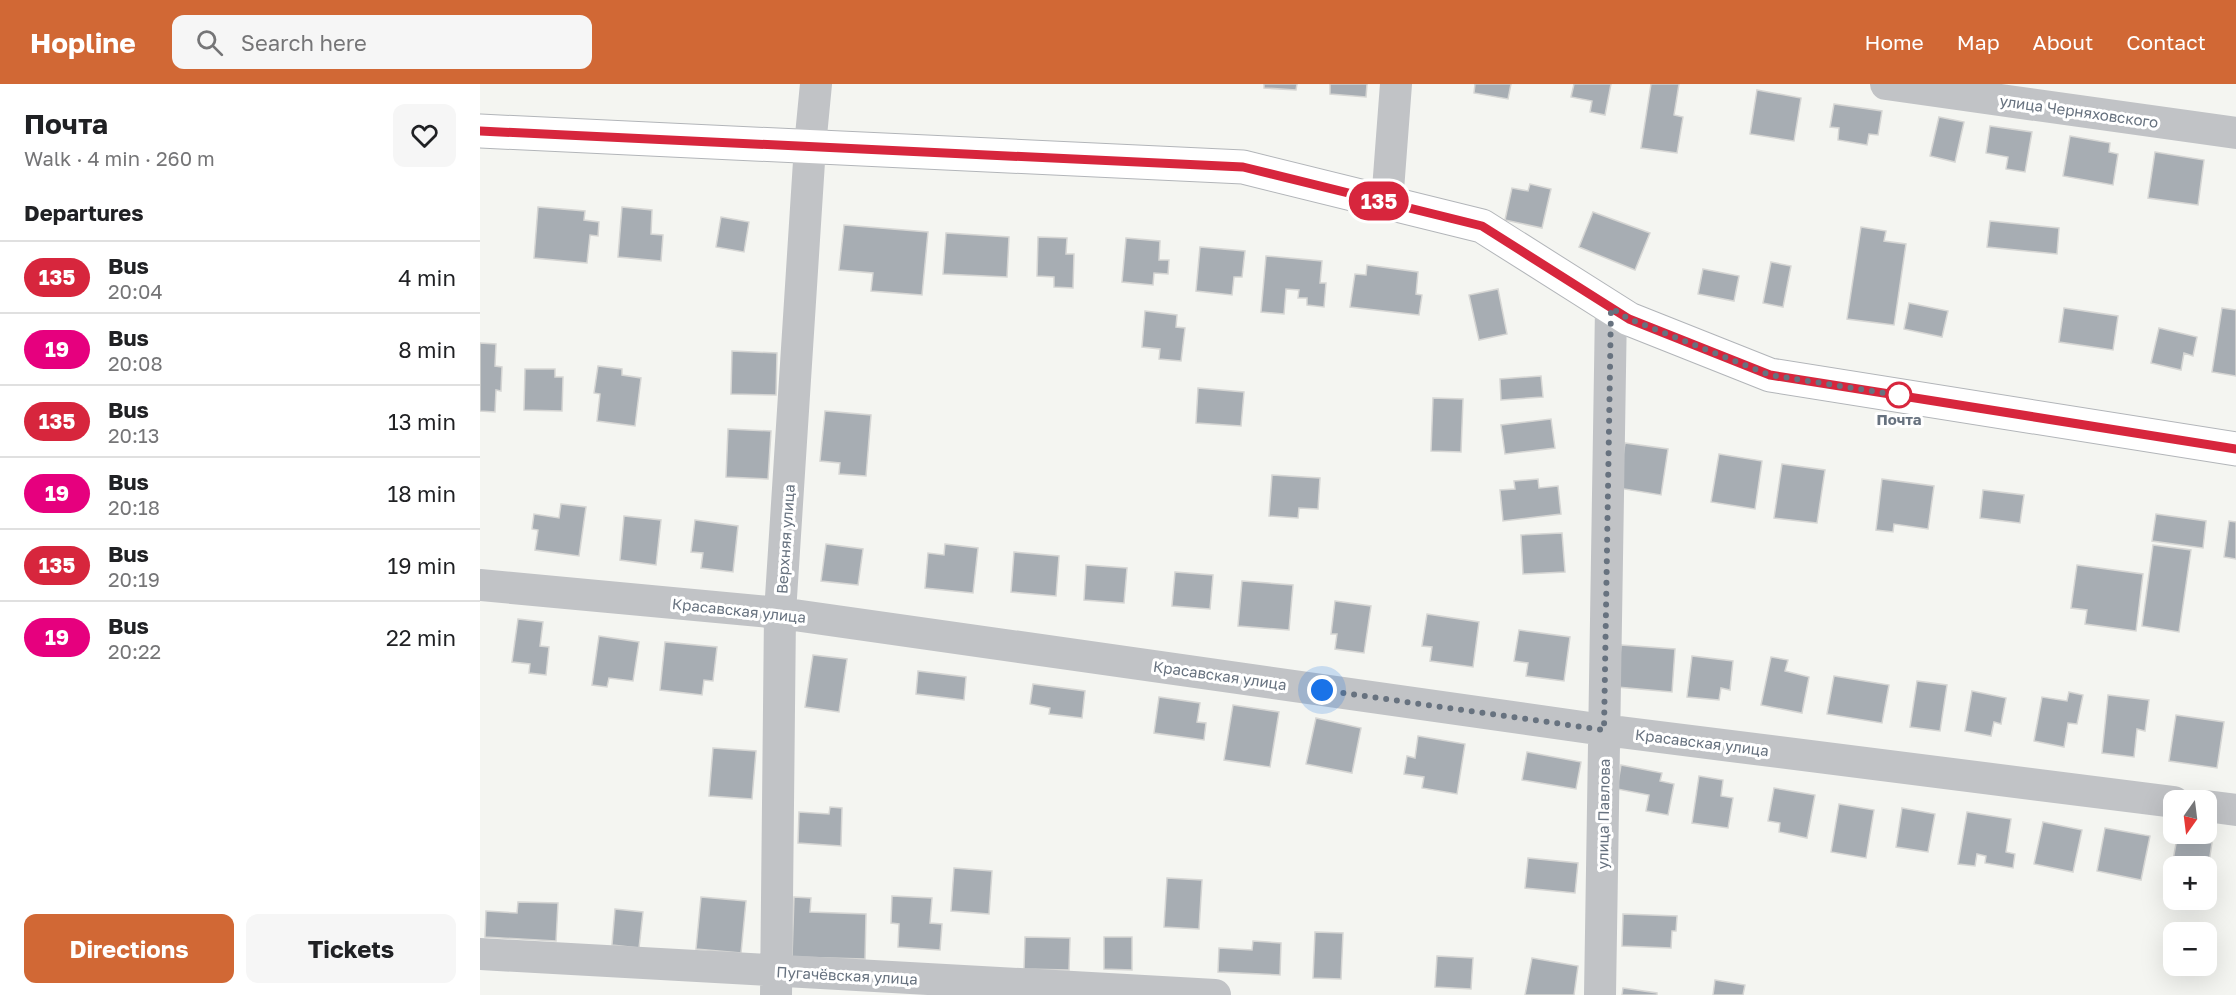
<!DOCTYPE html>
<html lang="en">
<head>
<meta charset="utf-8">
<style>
  body { margin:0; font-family:"Golos Text",sans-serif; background:#f6f6f6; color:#202124; height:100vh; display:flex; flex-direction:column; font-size:22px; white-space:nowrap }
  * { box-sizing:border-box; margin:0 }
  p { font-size:20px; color:#757577 }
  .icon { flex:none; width:33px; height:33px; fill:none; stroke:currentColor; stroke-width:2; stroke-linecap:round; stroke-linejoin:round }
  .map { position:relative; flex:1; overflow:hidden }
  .side { display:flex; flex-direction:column; background:#fff; width:480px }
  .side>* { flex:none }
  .badge { padding:0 12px; border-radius:20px; font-size:21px; line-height:39px }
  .needle { width:39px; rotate:194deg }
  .controls { position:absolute; left:1683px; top:706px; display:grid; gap:12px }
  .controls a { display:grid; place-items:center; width:54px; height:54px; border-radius:12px; background:#fff; box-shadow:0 6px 24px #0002; font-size:30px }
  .you { position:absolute; width:30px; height:30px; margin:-15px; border:4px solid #fff; border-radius:50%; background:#1a73e8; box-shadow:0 0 0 9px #1a73e833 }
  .map>.badge { position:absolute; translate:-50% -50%; box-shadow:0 0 0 3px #fff }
  h2 { padding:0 24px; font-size:22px; line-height:54px }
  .round { display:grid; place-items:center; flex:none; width:63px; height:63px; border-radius:12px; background:#f6f6f6 }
  .overview { display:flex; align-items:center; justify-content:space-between; height:102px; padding:0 24px }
  h1 { font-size:28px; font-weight:700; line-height:45px }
  .cta { display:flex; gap:12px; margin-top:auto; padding:12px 24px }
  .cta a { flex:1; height:69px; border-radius:12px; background:#d16835; color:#fff; font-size:24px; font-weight:700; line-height:69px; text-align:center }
  .cta a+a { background:#f6f6f6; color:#202124 }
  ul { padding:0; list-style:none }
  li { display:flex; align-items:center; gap:18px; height:72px; padding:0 24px; border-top:2px solid #e0e0e0 }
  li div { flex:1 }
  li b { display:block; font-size:22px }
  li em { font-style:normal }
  li .badge { min-width:66px; font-weight:700; text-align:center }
  header { display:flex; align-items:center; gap:36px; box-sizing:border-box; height:84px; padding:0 30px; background:#d16835; color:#fff }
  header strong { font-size:28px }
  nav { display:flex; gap:33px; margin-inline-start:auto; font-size:21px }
  .search { width:420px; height:54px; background:#f6f6f6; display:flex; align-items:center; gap:15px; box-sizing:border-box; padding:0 21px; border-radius:12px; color:#757577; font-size:22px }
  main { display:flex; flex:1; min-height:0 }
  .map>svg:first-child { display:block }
  .building { fill:#a7adb3; stroke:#d6d6d4; stroke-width:1.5 }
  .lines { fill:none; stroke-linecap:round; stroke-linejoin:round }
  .major-casing { stroke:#b2b5b9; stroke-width:35 }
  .minor { stroke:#c1c3c6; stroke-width:32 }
  .major { stroke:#fff; stroke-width:33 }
  .line-casing { stroke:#fff; stroke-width:14 }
  .line { stroke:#d7263d; stroke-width:9 }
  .walk { stroke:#67727f; stroke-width:6; stroke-dasharray:0 10.8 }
  .stop-dot { fill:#fff; stroke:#d7263d; stroke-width:3 }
  .labels { text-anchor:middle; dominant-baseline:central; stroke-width:6; stroke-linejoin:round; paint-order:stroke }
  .street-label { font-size:15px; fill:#67727f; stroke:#fff }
  .stop-label { font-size:15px; font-weight:bold; fill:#67727f; stroke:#fff }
</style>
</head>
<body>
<header>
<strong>Hopline</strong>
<div class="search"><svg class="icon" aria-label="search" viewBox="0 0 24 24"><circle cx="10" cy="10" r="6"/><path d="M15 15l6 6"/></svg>Search here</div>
<nav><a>Home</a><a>Map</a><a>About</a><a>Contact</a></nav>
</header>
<main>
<section class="side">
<div class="overview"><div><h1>Почта</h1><p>Walk · 4 min · 260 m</p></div><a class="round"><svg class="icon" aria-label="heart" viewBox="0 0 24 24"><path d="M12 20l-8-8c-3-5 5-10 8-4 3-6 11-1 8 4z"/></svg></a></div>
<h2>Departures</h2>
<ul>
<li><span class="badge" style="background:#d7263d;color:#fff">135</span><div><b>Bus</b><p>20:04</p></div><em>4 min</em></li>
<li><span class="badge" style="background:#e6007e;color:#fff">19</span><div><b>Bus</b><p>20:08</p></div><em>8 min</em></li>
<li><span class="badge" style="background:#d7263d;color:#fff">135</span><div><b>Bus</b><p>20:13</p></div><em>13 min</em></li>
<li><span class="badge" style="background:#e6007e;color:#fff">19</span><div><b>Bus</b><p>20:18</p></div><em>18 min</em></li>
<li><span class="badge" style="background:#d7263d;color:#fff">135</span><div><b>Bus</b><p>20:19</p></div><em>19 min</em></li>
<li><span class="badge" style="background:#e6007e;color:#fff">19</span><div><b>Bus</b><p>20:22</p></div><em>22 min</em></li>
</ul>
<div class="cta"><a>Directions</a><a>Tickets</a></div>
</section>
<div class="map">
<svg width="1756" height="911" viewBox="0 0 1756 911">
  <rect width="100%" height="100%" fill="#f4f5f1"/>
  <path class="building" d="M784 0H817L816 6 784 4Z
    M850 0H887L886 13 850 10Z
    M995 0H1031L1028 15 994 9Z
    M1094 0H1131L1125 31 1110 28 1112 17 1091 13Z
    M1171 0H1199L1194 31 1203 33 1197 69 1161 64Z
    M1277 6 1321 14 1314 57 1270 50Z
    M1354 20 1402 27 1398 51 1389 50 1387 61 1358 56 1359 44 1350 43Z
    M1459 33 1484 38 1475 78 1450 72Z
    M1510 42 1552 48 1545 88 1526 85 1528 73 1506 69Z
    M1590 52 1630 59 1629 68 1638 70 1633 101 1583 92Z
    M1675 68 1724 76 1718 121 1668 114Z
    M1050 100 1071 105 1062 144 1025 136 1032 104 1048 107Z
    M58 123 105 127 104 136 119 138 118 152 110 151 107 179 54 174Z
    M142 123 172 126 171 150 183 151 181 177 138 173Z
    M1113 128 1170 149 1155 186 1099 163Z
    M241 133 269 138 264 168 236 163Z
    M1510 137 1579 144 1577 170 1507 163Z
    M364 141 448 148 442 211 391 207 393 189 359 186Z
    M1381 143 1406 147 1404 157 1426 160 1414 241 1367 235Z
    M466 149 529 153 527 193 463 190Z
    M558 153 587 154 586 170H594L593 204 574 203V193L557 192Z
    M646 154 680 157 679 176H689L688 190 674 189 673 201 642 198Z
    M720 163 765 167 762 193H754L752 211 716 207Z
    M786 172 842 177 840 199H846L844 223 827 221V214H818L819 206 806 205 804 230 781 228Z
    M1291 178 1311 182 1303 223 1283 219Z
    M887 181 938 188 936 210 942 211 939 231 870 223 875 190 886 191Z
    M1223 185 1259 192 1254 217 1218 210Z
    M1018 205 1027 250 999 256 989 211Z
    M1429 219 1468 227 1462 253 1424 245Z
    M1584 224 1638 232 1633 266 1579 258Z
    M1742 224 1756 226V292L1732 288Z
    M665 227 697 231 696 243 705 244 701 277 679 275 680 265 662 263Z
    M1679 244 1717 253 1713 272 1704 269 1701 286 1671 279Z
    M0 259 16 260 15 282 22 283 21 307 16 306 15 328 0 327Z
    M252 267 297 269 296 311 251 310Z
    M118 282 142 285V291L161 294 155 342 117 337 120 310 114 309Z
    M45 285H75V293H83L82 327 44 326Z
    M1061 292 1063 313 1021 316 1020 295Z
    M718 304 764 308 761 342 716 339Z
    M953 314 983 315 981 368 951 367Z
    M345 327 391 331 386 392 359 390 360 379 340 377Z
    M1071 335 1075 364 1025 370 1021 341Z
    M248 345 291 347 288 395 246 393Z
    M1145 359 1188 365 1181 411 1138 404Z
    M1239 370 1282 377 1275 425 1231 418Z
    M1302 380 1345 386 1337 439 1294 434Z
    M792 391 840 394 838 425 819 424 818 434 789 432Z
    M1058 395 1059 404 1078 402 1081 430 1023 437 1020 406 1035 405 1034 397Z
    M1402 395 1454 402 1448 445 1414 440 1413 448 1396 446Z
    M1503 406 1544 411 1540 439 1500 434Z
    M81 420 106 423 99 472 55 466 58 446 52 445 54 430 79 434Z
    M1676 430 1726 437 1723 464 1672 457Z
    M144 432 181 436 176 481 140 476Z
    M215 436 258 442 253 488 221 484 223 469 211 468Z
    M1749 437 1756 438V475L1744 473Z
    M1082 449 1085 488 1043 490 1041 451Z
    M346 460 383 465 378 501 341 497Z
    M465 460 498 464 493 509 445 504 448 469 464 471Z
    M1673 461 1711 466 1699 548 1662 542Z
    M534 468 579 472 576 512 531 508Z
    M606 481 647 484 644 519 604 516Z
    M1597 481 1663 490 1656 547 1605 540 1607 526 1591 524Z
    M695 488 733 491 730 525 692 522Z
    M762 497 813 501 809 546 758 542Z
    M855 517 891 522 884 569 855 565 857 550H851Z
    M947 530 999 538 993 583 950 577 952 563 942 562Z
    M38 535 63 538 60 562 69 563 66 591 49 589 50 580 32 578Z
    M1039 546 1090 553 1084 597 1046 592 1048 579 1034 577Z
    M119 552 159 558 153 597 129 594 127 603 112 601Z
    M185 558 237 563 233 597 224 596 222 611 180 606Z
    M1141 561 1195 565 1192 608 1137 603Z
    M333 571 367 575 359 628 325 623Z
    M1212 572 1253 577 1250 606 1241 604 1239 616 1207 613Z
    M1291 573 1308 576 1305 587 1329 593 1322 629 1281 621Z
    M438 587 486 593 484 616 436 610Z
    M1354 592 1409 601 1402 639 1347 630Z
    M1437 597 1467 601 1460 647 1430 643Z
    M553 600 605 607 602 634 569 630 570 624 550 620Z
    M1492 607 1526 614 1521 640 1514 638 1511 652 1485 647Z
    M1589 608 1603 611 1597 640 1588 639 1584 663 1554 657 1562 613 1587 617Z
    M1628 611 1669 616 1665 647 1657 645 1654 673 1622 669Z
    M679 613 720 619 717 638 726 639 724 656 674 649Z
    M753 621 799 628 790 683 744 676Z
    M1696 631 1744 638 1737 684 1689 677Z
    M836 634 881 644 872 689 826 680Z
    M938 652 985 660 977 710 942 704 944 693 924 690 927 672 935 674Z
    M233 664 276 667 272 715 229 712Z
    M1047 668 1101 678 1096 705 1042 696Z
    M1141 681 1182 689 1180 697 1194 700 1188 731 1166 727 1169 711 1137 705Z
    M1219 692 1243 696 1241 712 1253 714 1248 744 1212 739Z
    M1294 704 1335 711 1327 754 1299 748 1300 739 1288 737Z
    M1359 720 1394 726 1386 774 1351 768Z
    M350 723 362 724 361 762 318 759 319 728 349 730Z
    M1422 724 1455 730 1448 768 1416 763Z
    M1487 728 1531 735 1526 768 1535 770 1533 784 1505 779 1506 772 1497 770 1495 782 1478 780Z
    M1563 738 1602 746 1593 788 1554 780Z
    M1625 744 1670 752 1661 796 1617 787Z
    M1697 754 1732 759 1726 798V783H1694V799L1689 798Z
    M1048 774 1098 779 1095 809 1045 804Z
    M474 784 512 787 509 830 471 827Z
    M687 794 722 796 719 845 684 843Z
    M412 812 452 814 450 839 462 840 460 866 418 863 419 840 411 839Z
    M221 813 266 817 261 869 216 865Z
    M314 813 331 814 330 828 386 830 385 875 312 873Z
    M38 818 78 819 76 857 5 853 6 827 37 829Z
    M135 825 163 828 159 864 132 861Z
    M1143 830 1197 832 1196 847H1192L1191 864 1142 862Z
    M835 848 863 849 861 895 833 894Z
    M545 853 590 854 589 886 544 885Z
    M624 853H652V886L624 885Z
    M773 857 801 859 800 891 738 888 739 864 772 866Z
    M957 872 993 874 991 905 955 903Z
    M1052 874 1098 882 1094 911H1045Z
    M1235 896 1265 901 1263 911H1233Z
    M1143 904 1177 909V911H1142Z"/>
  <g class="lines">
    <defs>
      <path id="major" d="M0 47 763 83 1002 142 1149 235 1290 291 1756 365"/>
    </defs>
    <use href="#major" class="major-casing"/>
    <path class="minor" d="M1406 0 1756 49
      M907 119 916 0
      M0 501 300 529 1124 646 1694 718
      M1726 722 1756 726
      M0 870 735 911
      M296 911 300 529 330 62 336 0
      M1120 911 1131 224"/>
    <use href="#major" class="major"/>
  </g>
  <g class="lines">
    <defs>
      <path id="line" d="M0 47 763 83 1002 142 1149 235 1290 291 1756 365"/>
    </defs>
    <use href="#line" class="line-casing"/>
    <use href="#line" class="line"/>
    <path class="walk" d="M842 606 1124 646 1131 224 1149 235 1290 291 1430 313 1419 311"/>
  </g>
  <circle class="stop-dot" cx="1419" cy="311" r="12"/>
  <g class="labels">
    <g class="street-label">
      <text transform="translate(1599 27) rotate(8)">улица Черняховского</text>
      <text transform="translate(305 455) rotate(-86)">Верхняя улица</text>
      <text transform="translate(259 526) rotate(6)">Красавская улица</text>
      <text transform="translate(740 591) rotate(8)">Красавская улица</text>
      <text transform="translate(1222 658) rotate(7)">Красавская улица</text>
      <text transform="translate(1123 730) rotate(-89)">улица Павлова</text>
      <text transform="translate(367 891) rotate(3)">Пугачёвская улица</text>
    </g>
    <g class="stop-label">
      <text x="1419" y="335">Почта</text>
    </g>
  </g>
</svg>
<div class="controls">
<a><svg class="needle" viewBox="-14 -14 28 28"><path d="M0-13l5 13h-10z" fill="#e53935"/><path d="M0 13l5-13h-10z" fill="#757577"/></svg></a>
<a>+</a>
<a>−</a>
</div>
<div class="you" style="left:842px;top:606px"></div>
<b class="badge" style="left:899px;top:117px;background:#d7263d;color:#fff">135</b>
</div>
</main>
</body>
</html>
